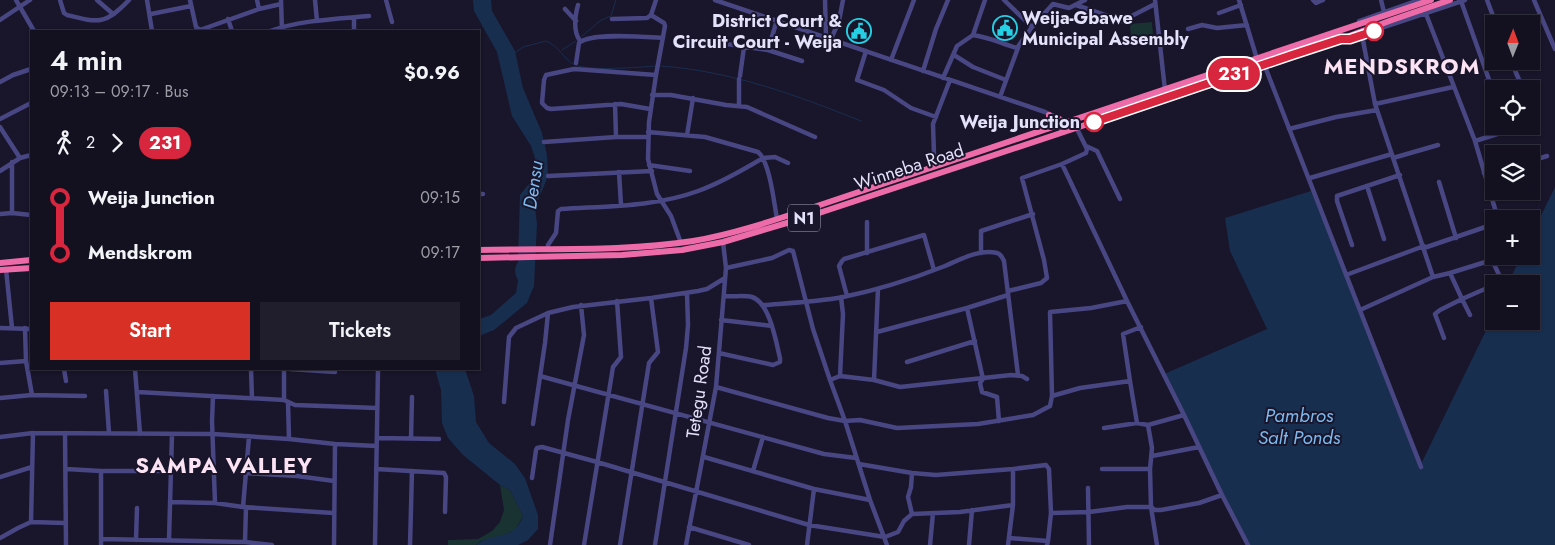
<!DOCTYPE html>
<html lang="en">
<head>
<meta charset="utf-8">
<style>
  body { margin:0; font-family:Jost,sans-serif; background:#201e2d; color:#f1f3f6; height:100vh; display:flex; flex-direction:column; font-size:19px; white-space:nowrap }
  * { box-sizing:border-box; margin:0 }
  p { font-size:16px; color:#9d9da5 }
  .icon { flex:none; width:28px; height:28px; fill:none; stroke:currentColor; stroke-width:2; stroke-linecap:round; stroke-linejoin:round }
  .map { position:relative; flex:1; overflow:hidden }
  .side { position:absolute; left:30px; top:30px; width:450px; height:340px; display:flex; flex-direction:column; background:#131020; border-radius:0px; box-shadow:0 1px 4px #0004,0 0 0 1px #32303e }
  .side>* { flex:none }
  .badge { padding:0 10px; border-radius:16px; font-size:18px; line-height:32px }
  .needle { width:32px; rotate:1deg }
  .tools { position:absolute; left:1485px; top:15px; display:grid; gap:10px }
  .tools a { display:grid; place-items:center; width:55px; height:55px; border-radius:0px; background:#131020; box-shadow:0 1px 4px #0004,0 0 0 1px #32303e; font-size:25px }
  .map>.badge { position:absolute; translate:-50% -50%; box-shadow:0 0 0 2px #fff }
  .legs { display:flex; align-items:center; gap:8px; height:55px; padding:0 20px; font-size:16px }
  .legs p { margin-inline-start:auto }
  .overview { display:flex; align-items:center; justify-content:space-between; height:85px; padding:0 20px }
  h1 { font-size:28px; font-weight:600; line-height:38px }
  .button { display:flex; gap:10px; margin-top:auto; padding:10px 20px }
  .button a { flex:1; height:58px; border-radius:0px; background:#d93025; color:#fff; font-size:20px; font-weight:600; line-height:58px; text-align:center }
  .button a+a { background:#201e2d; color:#f1f3f6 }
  ul { padding:0 20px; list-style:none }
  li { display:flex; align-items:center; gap:18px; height:55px; font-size:19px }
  li i { display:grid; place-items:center; width:8px; height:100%; margin:0 6px; background:currentColor }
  li i::after { content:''; width:12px; height:12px; margin:-6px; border:4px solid; border-radius:50%; background:#131020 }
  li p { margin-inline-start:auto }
  li:first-child i { background:linear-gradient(#0000 50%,currentColor 0) }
  li:last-child i { background:linear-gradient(currentColor 50%,#0000 0) }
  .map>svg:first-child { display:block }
  .green { fill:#183332 }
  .water { fill:#182e4f }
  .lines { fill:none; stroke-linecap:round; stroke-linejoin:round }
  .stream { stroke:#182e4f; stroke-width:1 }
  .minor { stroke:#484683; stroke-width:4.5 }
  .highway { stroke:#ed6ba8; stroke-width:6 }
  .line-1-casing { stroke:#fff; stroke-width:11 }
  .line-1 { stroke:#d7263d; stroke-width:8 }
  .stop-1-dot { fill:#fff; stroke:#d7263d; stroke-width:2.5 }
  .labels { text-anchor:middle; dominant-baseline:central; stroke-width:4; stroke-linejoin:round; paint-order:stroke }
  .shield { fill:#19152a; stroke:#a7a4bc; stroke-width:1 }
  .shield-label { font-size:16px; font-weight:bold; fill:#e4e1fb }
  .poi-label { font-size:18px; font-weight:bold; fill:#e4e1fb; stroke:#19152a; text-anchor:start }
  .stop-label { font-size:18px; font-weight:bold; fill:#e4e1fb; stroke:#19152a; text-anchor:end }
  .street-label { font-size:18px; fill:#e4e1fb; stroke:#19152a }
  .water-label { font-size:19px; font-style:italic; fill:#7cb9ef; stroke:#19152a }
  .district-label { font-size:22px; font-weight:bold; letter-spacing:1px; fill:#fce3f3; stroke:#19152a }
</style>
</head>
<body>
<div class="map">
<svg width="1555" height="545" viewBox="0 0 1555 545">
  <rect width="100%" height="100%" fill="#19152a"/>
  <path class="green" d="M1152 22 1153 35 1131 37 1130 24Z
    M500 485 510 490 523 516 516 529 507 534 481 541 476 545H448V540L478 539 492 531 500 522 504 510Z"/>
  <path class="water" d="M473 0H491L492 11 515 51 523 88 542 133 547 155 548 176 535 208 537 224 534 286 527 303 494 330 479 336V319L491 315 516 293 518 280C514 273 514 269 518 262L520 195 528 185 535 169V158L531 146 512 116 497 52 474 11Z
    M1555 187V545H1246L1162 375 1267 329 1230 251 1225 218 1311 191 1422 462 1494 314V321H1531V284H1508L1521 256H1531V236Z
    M435 369H465L474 396 476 422 489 443 515 464 525 478 538 515V529L528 540 518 545H476C493 531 514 542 523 516L510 490 500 485 463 455 448 438 442 423 441 390Z"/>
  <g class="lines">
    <path class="stream" d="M581 37 601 20 611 16 616 0
      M562 50 576 41
      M515 53 523 47 546 41C560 47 562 57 573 64 587 72 639 67 657 66
      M661 66C731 71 796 95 861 121"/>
    <path class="minor" d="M16 0 34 31
      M60 0 64 13 67 15C99 23 105 25 129 0
      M97 0 113 14
      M147 0 152 31
      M190 0 196 27 200 30 259 9 281 4
      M257 0 259 9
      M281 0 282 31
      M315 0 317 21
      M386 0 392 22
      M715 0 1045 112 1056 117 1062 132
      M825 0 826 37
      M1004 0 1032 27
      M1155 0 1165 90
      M1239 0 1257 59
      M1313 0 1316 3 1323 0
      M1381 0 1384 12
      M1487 0 1496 24
      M1534 0 1555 49
      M1461 1 1493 91
      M578 5C575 16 573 31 580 41
      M1076 5 1122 21 1155 4
      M565 9 576 21
      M1219 13 1241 5
      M151 14 191 6
      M1426 14 1475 141 1523 126
      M354 18V31
      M228 19 232 31
      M612 19 647 18 651 15
      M0 20 30 0
      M1359 21 1419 0
      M1188 29 1202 25 1217 28 1247 25
      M270 31C301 20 336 19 369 16
      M973 35C992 38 1000 43 1017 48
      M1362 35 1375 104 1433 277
      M831 39 839 21 843 0
      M1348 39 1465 0
      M706 41 768 50 802 61
      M768 50 777 20
      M866 51 857 80 884 90 911 108 936 117
      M954 55 973 67 1006 80
      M891 60 914 0
      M1511 61 1523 89
      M576 63 579 43C590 32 646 37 663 38
      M1264 64 1421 467
      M1485 69 1508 61
      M923 71 936 29 948 0
      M656 75 665 26 664 23 651 15 656 0
      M740 76 744 47
      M943 78 957 46 973 35 985 0
      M0 82 13 75 31 69
      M652 95H671L726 105 747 107 815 137
      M1000 97 1019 45 1032 27 1053 4 1069 8 1085 0
      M615 104 616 137
      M1375 104 1453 87
      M739 106V79
      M1531 108 1535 120 1531 124
      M650 109 621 104 551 109 547 108 542 103 544 80 546 75 574 69 656 75 649 122 648 159 657 194 671 216 681 243
      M0 119 31 103
      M0 127 20 158
      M1289 129 1336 117 1377 110
      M648 132 705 137 758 152C770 162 774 203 777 219
      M687 135 693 98
      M1475 141 1498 219
      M544 142 616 137H648
      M1086 146 1097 151 1120 199
      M1393 158 1438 145
      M1531 161 1547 156
      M12 162V213L31 215
      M1062 164 1127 301 1184 415 1148 425 1137 423 1104 428
      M649 165 690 171
      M936 166 934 155 933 124 950 80
      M0 171 20 158 31 155
      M619 172 621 205
      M1484 173 1494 171
      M548 176 652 171
      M1310 178 1392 154
      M1439 182 1456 238
      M1367 186 1384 239
      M479 194H483
      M0 214 12 213
      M867 222V253
      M548 245 556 233 558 211 561 209C606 206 655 207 698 191 721 183 743 170 763 158L775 157 788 163
      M1352 245 1337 201V196L1400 175
      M1424 248 1494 224
      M981 253V231L1033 214
      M1492 260 1501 279 1499 283 1496 284
      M726 268 772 258 789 250 793 251 813 329 830 380 845 421 870 500 887 545
      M6 269 12 328
      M1450 273 1492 260 1495 256
      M1346 275 1424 246
      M1008 291 1041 283 1047 278 1044 260 1022 178 1062 164 1086 153 1087 149 1076 127
      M847 296 839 266 842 261 844 259 924 235 934 270
      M763 305C790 303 817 302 843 297 878 290 912 279 945 266 961 259 979 249 997 253 1001 254 1002 257 1004 261L1018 375
      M967 308 983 379 980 383 982 392 997 397 999 421
      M1360 310 1433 277 1450 273 1462 299 1440 310 1435 314 1444 338
      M1470 315 1462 299 1494 285
      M721 320 772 326
      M0 328 31 329
      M25 328 26 361 32 395
      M877 332 967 308 1008 295
      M719 353 773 365 780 362V358C776 342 770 303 752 297 744 295 733 297 724 296
      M907 362 975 341
      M0 363 26 361
      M64 369 66 381
      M135 369 140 434
      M251 369 252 398
      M284 369V400
      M290 369 335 372
      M540 376 824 454 856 458
      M840 376 843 314 841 297
      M830 380 840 376 874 380 900 387 1011 375 1022 376 1027 379
      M874 380 878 289
      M1130 381 1137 423
      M716 387 828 418 845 421 860 420 897 428 978 424 1033 415 1050 406 1052 396 1080 388 1130 381 1123 334 1141 327
      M106 391 109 433
      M137 392 284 400 295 405 377 408
      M213 396 212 421 215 503
      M1052 396 1050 312 1091 308 1127 301
      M0 398 32 395 85 396
      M504 402 509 337 516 328 548 313 573 307 651 298 698 291 707 289 725 278
      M288 403 289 439
      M1184 415 1222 495 1248 545
      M533 424 545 343 548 313
      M1148 425 1152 448 1150 469 1151 507 1157 545
      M65 433 66 545
      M0 437 33 433 213 434 289 439 335 444 377 446
      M377 438 439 439
      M411 438 412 397
      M1152 456 1199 447
      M704 457 814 489 870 500
      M859 464 912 473 936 475 1013 469 1046 465 1049 469 1051 513
      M66 469 101 471H170
      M376 469 444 473 446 477 445 512
      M1102 469H1150
      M753 471 763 437
      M245 473 297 476 334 481
      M0 477 32 467
      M532 478 536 450 537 448 542 447 597 462 809 525 885 537 898 532 904 521 912 514 960 512 1013 505
      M1088 488 1089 545
      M171 502 215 503 243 507 333 513
      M243 507 249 437
      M912 514 908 497 911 487 912 473
      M31 522 33 433
      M689 527 749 545
      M0 538 18 528 31 522 65 523
      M1009 538 1048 541 1047 545
      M102 539 245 542 272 545
      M136 540 137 508
      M169 540 172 434
      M1048 541 1051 513 1089 512 1127 507H1151L1155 510H1161L1199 503 1222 495
      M245 542 246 507
      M101 545V471
      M334 545 335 444
      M375 545 378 369
      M410 545 412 471
      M550 545 568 420 584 335 581 305
      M584 545 613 367 621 357 617 301
      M620 545 649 363 658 352 651 298
      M655 545 686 348 688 325 687 293
      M686 545 716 387 726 268 723 242
      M807 545 814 489
      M930 545 933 513
      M969 545 972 510
      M1008 545 1013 505V469"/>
    <path class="highway" d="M1056 117 1063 121H1070
      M1047 129 1049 121V115
      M479 250C550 248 622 252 693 241 734 234 775 220 814 207L1431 0
      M479 258 622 255 682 250 723 242 807 217 1106 118 1167 96 1341 39 1392 20 1450 0
      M0 263 31 260
      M0 270 31 268"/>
  </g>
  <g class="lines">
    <defs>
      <path id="line-1" d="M1094 122 1292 55 1341 39H1350L1374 31"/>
    </defs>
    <use href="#line-1" class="line-1-casing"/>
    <use href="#line-1" class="line-1"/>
  </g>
  <defs>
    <symbol id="civic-ring" viewBox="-11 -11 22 22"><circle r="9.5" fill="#19152a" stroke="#25d0e4" stroke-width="1.5"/><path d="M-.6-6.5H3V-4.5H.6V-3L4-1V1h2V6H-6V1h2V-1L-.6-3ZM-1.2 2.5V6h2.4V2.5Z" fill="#25d0e4"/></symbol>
  </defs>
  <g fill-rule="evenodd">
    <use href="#civic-ring" x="991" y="14" width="28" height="28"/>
    <use href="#civic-ring" x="845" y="17" width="28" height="28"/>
  </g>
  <g class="stop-1-dot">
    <circle cx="1374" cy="31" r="9"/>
    <circle cx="1094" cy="122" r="9"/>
  </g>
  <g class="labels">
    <rect class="shield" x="788" y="204.5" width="32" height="27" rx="4"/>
    <g class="shield-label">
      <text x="804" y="218">N1</text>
    </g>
    <g class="poi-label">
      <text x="1022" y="18">Weija-Gbawe<tspan x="1022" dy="21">Municipal Assembly</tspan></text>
      <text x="842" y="21" text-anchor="end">District Court &amp;<tspan x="842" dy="21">Circuit Court - Weija</tspan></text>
    </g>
    <g class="stop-label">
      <text x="1080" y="122">Weija Junction</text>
    </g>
    <g class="street-label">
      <text transform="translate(909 167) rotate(-18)">Winneba Road</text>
      <text transform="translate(699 392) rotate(-82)">Tetegu Road</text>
    </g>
    <g class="water-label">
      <text transform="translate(533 185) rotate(-82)">Densu</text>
      <text x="1299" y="415">Pambros<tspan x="1299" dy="22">Salt Ponds</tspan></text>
    </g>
    <g class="district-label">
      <text x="1402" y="66">MENDSKROM</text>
      <text x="224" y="465">SAMPA VALLEY</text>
    </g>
  </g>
</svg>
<div class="tools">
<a><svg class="needle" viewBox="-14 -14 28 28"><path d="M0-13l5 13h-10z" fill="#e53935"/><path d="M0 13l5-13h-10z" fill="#9d9da5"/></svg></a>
<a><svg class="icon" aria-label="locate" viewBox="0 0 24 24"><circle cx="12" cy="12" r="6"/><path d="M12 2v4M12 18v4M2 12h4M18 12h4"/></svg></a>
<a><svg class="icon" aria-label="layers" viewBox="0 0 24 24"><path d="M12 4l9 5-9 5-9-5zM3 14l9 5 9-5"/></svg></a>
<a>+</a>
<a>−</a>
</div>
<b class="badge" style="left:1234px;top:74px;background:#d7263d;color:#fff">231</b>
<section class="side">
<div class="overview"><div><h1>4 min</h1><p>09:13 – 09:17 · Bus</p></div><b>$0.96</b></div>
<div class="legs"><svg class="icon" aria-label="walk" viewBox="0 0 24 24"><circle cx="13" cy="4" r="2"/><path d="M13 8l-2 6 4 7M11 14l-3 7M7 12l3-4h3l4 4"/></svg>2<svg class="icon" aria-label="forward" viewBox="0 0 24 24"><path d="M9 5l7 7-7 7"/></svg><b class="badge" style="background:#d7263d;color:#fff">231</b></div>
<ul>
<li><i style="color:#d7263d"></i><b>Weija Junction</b><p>09:15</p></li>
<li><i style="color:#d7263d"></i><b>Mendskrom</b><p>09:17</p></li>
</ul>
<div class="button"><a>Start</a><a>Tickets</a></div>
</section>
</div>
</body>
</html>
